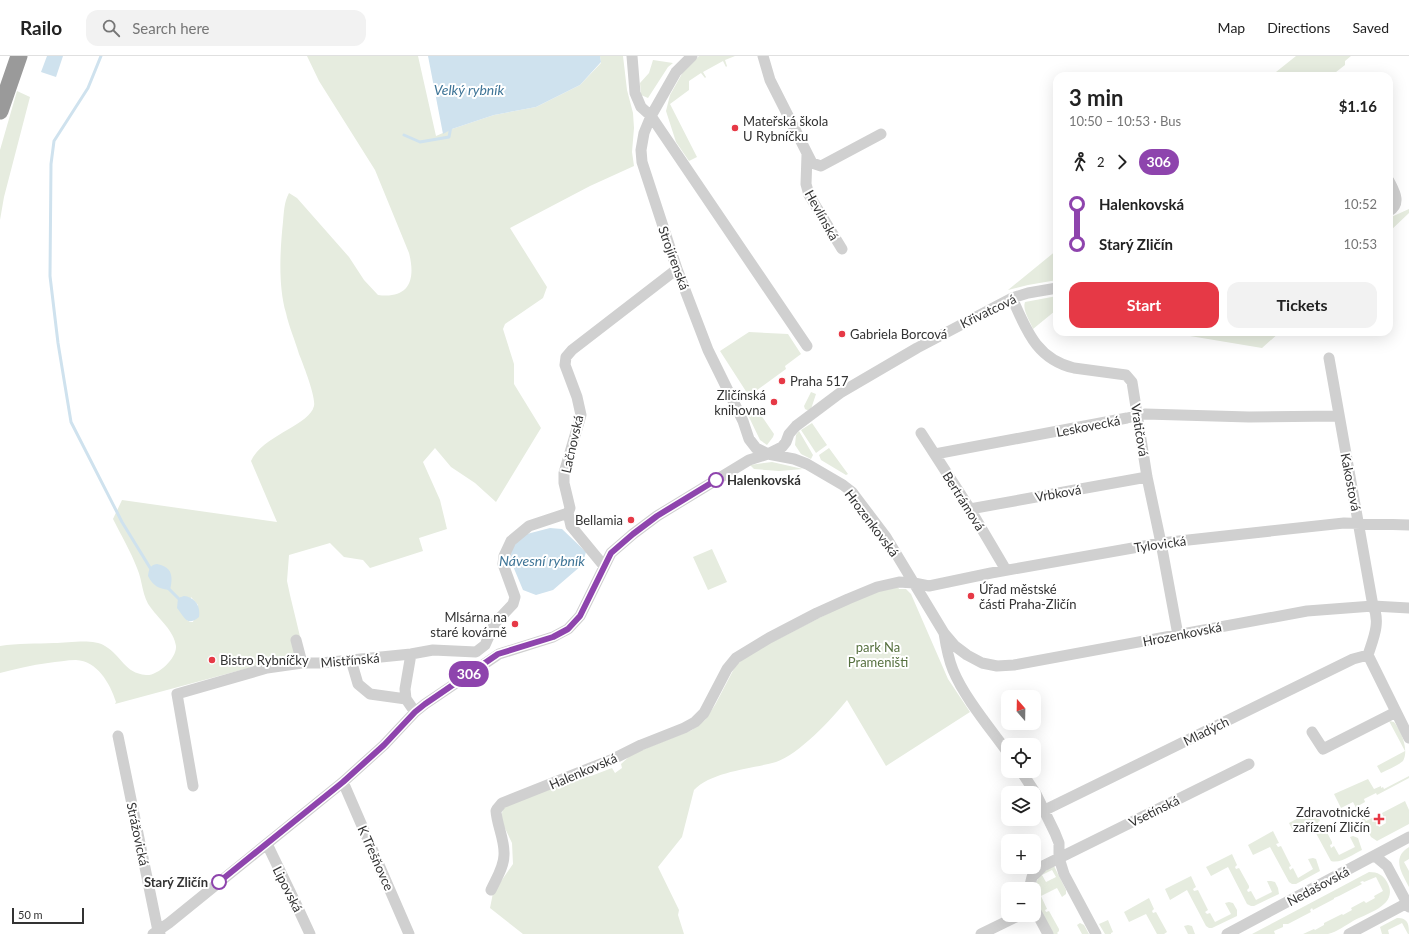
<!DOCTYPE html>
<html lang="en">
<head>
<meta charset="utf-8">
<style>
  body { margin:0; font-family:Lato,sans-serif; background:#f2f2f2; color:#222; height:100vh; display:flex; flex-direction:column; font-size:15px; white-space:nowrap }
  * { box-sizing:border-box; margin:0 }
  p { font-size:13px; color:#767676 }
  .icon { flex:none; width:22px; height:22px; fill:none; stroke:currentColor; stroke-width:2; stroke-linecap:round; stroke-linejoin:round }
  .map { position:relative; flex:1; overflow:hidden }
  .drawer { position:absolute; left:1053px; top:16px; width:340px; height:264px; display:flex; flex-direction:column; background:#fff; border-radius:12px; box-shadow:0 4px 16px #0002 }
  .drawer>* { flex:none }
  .badge { padding:0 8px; border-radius:13px; font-size:14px; line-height:26px }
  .needle { width:26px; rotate:340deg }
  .tools { position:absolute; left:1001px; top:634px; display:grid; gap:8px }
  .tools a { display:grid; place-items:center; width:40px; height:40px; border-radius:8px; background:#fff; box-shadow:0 4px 16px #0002; font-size:20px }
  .scale { position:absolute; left:12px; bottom:10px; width:72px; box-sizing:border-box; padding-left:4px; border:2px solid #333; border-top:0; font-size:11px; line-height:14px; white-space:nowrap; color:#333; -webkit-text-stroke:3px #fff; paint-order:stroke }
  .map>.badge { position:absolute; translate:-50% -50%; box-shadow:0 0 0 2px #fff }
  .legs { display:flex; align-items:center; gap:6px; height:44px; padding:0 16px; font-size:13px }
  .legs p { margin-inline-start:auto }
  .headline { display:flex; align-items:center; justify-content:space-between; height:68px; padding:0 16px }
  h1 { font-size:22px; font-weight:700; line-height:30px }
  .cta { display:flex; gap:8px; margin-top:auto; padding:8px 16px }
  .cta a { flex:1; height:46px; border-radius:12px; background:#e63946; color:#fff; font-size:16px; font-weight:700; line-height:46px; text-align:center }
  .cta a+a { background:#f2f2f2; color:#222 }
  ul { padding:0 16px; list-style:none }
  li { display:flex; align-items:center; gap:14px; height:40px; font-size:15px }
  li i { display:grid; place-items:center; width:6px; height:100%; margin:0 5px; background:currentColor }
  li i::after { content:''; width:10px; height:10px; margin:-5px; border:3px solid; border-radius:50%; background:#fff }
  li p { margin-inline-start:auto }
  li:first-child i { background:linear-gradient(#0000 50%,currentColor 0) }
  li:last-child i { background:linear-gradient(currentColor 50%,#0000 0) }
  header { display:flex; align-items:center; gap:24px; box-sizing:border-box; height:56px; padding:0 20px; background:#fff; border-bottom:1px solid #e0e0e0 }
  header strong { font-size:19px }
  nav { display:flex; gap:22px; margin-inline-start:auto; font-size:14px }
  .search { width:280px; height:36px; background:#f2f2f2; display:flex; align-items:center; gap:10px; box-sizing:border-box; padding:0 14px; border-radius:12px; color:#767676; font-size:15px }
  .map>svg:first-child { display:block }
  .green { fill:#e6ecdf; fill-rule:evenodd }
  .water { fill:#cfe2ee }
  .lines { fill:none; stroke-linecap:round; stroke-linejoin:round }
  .stream { stroke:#cfe2ee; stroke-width:3 }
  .minor { stroke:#d0d0d0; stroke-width:11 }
  .highway { stroke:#9a9a9a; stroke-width:17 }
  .line-1-casing { stroke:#fff; stroke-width:9 }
  .line-1 { stroke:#8e44ad; stroke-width:6 }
  .poi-dot { fill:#e63946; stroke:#fff; stroke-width:1.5 }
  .stop-1-dot { fill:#fff; stroke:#8e44ad; stroke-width:2 }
  .labels { text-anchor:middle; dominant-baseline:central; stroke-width:4; stroke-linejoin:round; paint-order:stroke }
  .poi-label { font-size:13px; fill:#333; stroke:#fff; text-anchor:start }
  .street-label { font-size:13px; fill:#333; stroke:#fff }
  .stop-label { font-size:13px; font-weight:bold; fill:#333; stroke:#fff; text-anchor:start }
  .park-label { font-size:13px; fill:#56703f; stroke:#fff }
  .water-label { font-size:14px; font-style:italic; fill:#3f7597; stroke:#fff }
</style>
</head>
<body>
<header>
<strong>Railo</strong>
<div class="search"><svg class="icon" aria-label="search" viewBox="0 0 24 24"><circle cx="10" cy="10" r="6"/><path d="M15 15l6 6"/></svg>Search here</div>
<nav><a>Map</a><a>Directions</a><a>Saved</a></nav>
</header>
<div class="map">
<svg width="1409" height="878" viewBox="0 0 1409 878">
  <rect width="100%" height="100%" fill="#fff"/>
  <path class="green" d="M307 0H418L436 80 452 73 494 59 536 51 580 29 601 7 600 0H623L627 34 633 57 634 72 632 96 634 110 590 130 510 172 547 231 543 242 505 268 503 273 514 308V328L541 372 496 446 475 427 451 411 435 392 423 406 440 444 447 473 419 482 423 495 370 512 363 504 344 501 330 487 289 499 287 525 290 539 304 597 115 648 116 646C110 627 97 605 76 604 67 604 57 606 48 607 32 609 16 613 0 617V590C18 587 36 588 54 587 69 587 93 582 105 590 122 600 124 617 146 619 158 620 177 602 176 590 174 575 159 563 151 552 142 541 143 526 137 512 131 496 121 479 113 463L122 444 277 466 251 405C263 379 309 370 314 350 316 341 303 308 299 298 295 284 289 271 286 257 278 230 280 194 283 166 284 156 284 146 289 137L297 142 349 201 364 224 378 239C409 243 416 224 409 197L375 114 319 25ZM191 541 198 549 193 566H190L187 564Z
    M699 0H735L725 4 727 10 726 11 723 5 703 16 706 21 705 22 701 17 689 25V34L670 48 697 101 689 105 676 86 666 55 670 39 683 16Z
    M1296 0H1351L1345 5V9L1331 20H1271Z
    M653 4 673 7 668 11 648 42 641 39 640 27 649 17Z
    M17 35 30 41 4 141 0 164V94Z
    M1409 153V157L1389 176V162Z
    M1057 194V224L1028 229 1008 234Z
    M1057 240V255H1055L1033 273C1030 265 1022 254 1025 246Z
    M749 276 788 278 801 298 785 310 786 313 749 340 720 295Z
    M1195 276H1280L1262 292 1184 279Z
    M811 336 816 338 811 353 809 355 805 353 804 350Z
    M755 352 763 362 774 378 773 381 767 389 760 384 748 359 749 355Z
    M812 367 827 389 816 397 801 374Z
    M799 375 813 399 811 403 801 398 795 389 796 379Z
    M829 392 848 418 846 419 821 404 819 399Z
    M772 406 803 413 779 415 754 413 750 409Z
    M712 493 727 526 708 534 693 501Z
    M898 531 899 533H906L911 538 948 623 970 656 886 710 847 644C833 662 798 699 776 706 752 713 712 715 694 734L682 781 658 811 679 854 678 859 684 878H523L490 852 493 837 513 808 512 787 501 764 503 751 580 721 591 720 612 712 615 717 622 712 621 708 632 698 692 674 705 664 715 649 736 609 751 597 864 539Z
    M1389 665 1394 666C1402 676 1409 694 1403 705 1397 710 1387 714 1381 717L1377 710 1405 695Z
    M1409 720V722L1377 739 1376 737 1364 743 1365 746 1358 750 1366 765 1374 761 1379 771 1386 767 1382 757 1405 745 1409 754V768L1377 785 1371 781 1353 746 1341 752 1334 738 1368 723 1374 733 1381 730V732L1383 731 1384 733Z
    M1315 753 1320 765 1318 766 1319 769 1322 767 1332 786V788L1330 789 1331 792 1334 790 1339 799 1355 791 1350 781 1353 780 1358 782 1362 794C1353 798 1341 808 1331 805L1311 768 1294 777 1289 767Z
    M1273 775 1279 787 1276 788 1278 791 1281 790 1291 810 1289 811 1290 814 1293 812 1298 822 1313 813 1308 803 1313 802 1316 803 1320 815 1296 828H1292L1289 826 1270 791 1253 799 1248 789Z
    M1409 791V803L1404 806 1409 815V831C1402 817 1391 802 1409 791Z
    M1232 798 1237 809 1235 811 1236 813 1239 812 1249 830V832L1247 834 1248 836 1251 835 1256 844 1272 836 1267 825H1271L1275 826 1278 832 1279 838 1254 850H1251L1247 848 1228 811 1211 820 1206 811Z
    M1052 810H1054L1066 834V838L1062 841 1057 832 1041 840 1047 853 1045 854 1046 856 1049 855 1059 873V875L1057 877 1058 878H1053C1043 861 1024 836 1042 818 1045 815 1049 813 1052 810ZM1052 814 1056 821 1046 826 1042 819Z
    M1369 816C1378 816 1383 819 1387 826 1400 849 1367 857 1353 865 1346 869 1337 876 1328 878 1321 878 1311 878 1303 878L1314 873 1315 874 1324 869V867L1342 858 1343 859 1352 854 1351 852 1364 845 1366 847 1375 842 1374 840 1383 835 1376 821 1364 826 1363 825 1360 826 1362 828 1339 840 1334 842V843L1313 854 1312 852 1310 854 1311 856 1288 868H1283V871L1274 875 1275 878H1252Z
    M1191 820 1196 831 1193 833 1194 835 1198 834 1208 854 1205 856 1207 858 1210 857 1215 866 1231 858 1225 847 1229 846 1233 847 1237 854V860L1212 872H1209L1206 870 1187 834 1170 844 1165 833Z
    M1149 842 1154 853 1152 855 1153 857 1156 856 1166 874 1167 876 1164 878H1157L1146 858 1129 866 1124 856Z
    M1397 862C1408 862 1409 868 1409 878H1408L1402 867 1388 874 1389 878H1382L1380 871Z
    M1108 864 1113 876 1111 877V878H1105L1099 868Z
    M1080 867 1084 869 1089 878H1082L1077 869Z
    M1188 869 1192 870 1195 878H1188L1184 870Z"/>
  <path class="water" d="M47 0H63L56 21 41 16Z
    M428 0H600L601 6 580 29 536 51 494 59 452 73 443 78Z
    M550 472 562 473 586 496 582 509 553 534 536 539 523 534 510 503 511 490 523 479Z
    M157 508C173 511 173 521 170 534 159 533 153 530 148 520 149 513 150 509 157 508Z
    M184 540C194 541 201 549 199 561 187 571 185 562 177 552L178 542Z"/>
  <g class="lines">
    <path class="stream" d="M101 0 88 32 54 85 51 108 50 220 58 287 71 366 122 466 152 515
      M404 79 420 86 449 81 451 70
      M167 531 178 542"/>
    <path class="minor" d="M632 0 635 37 641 51 651 60 807 290
      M692 0 676 16 651 60 644 77 641 94 642 106 677 213 708 294 743 365 749 383 756 392 768 398 794 403 807 408 843 429 852 436 861 448 886 481 944 577 955 590 967 599 982 607 997 610 1014 609 1307 555 1373 550 1409 552
      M763 0 770 24 812 107 821 110 881 78
      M807 99 806 128 809 139 842 193
      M1389 125C1394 135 1402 147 1389 155
      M1012 242C1026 273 1036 303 1074 312L1126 319 1132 326 1147 421 1161 487 1178 579
      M1329 302 1373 550C1381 566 1373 583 1368 599L1409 682
      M921 377 970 453 1006 514
      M935 398 1127 362 1145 358 1249 361 1339 360
      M970 453 1147 421
      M604 510 571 470 568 457 570 452 564 427V417L581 359 577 341 565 309 566 301 572 294 677 213
      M944 577C946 590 948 602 953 614 964 641 990 672 1008 697
      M296 584 302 607
      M351 604 358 628 370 638 406 643 415 656
      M406 643 405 633 411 598
      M1312 676 1323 693 1396 656
      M118 680 158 875 160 878
      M1021 715 1036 738 1055 777 1059 787V802L1064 818 1096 878
      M343 726 409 878
      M193 730 177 638 267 612 302 607H321L411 598 433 594 476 596 485 589 495 567 513 548 515 541 503 508 504 500 511 485 529 470 568 457
      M1045 754 1353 603 1368 599
      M267 788 296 848 310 878
      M1375 800 1387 810 1409 851
      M1029 833 1032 821 1043 810 1249 708
      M491 834C496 823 504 811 504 799 505 784 497 770 496 755L497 753 502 747 613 703 641 689 684 672 695 666 704 657 727 613 736 602 769 582 817 557 848 543 877 531 899 526 914 527 929 530 991 517 1161 487 1344 467 1409 469
      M1034 852 1048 878
      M153 878 169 867 343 726 384 689 415 656 425 648 499 598 553 581 568 573 580 560 611 497 633 478 657 460 749 404 768 398 782 391 786 386 789 378 796 370 840 337 917 292 1012 242 1028 237 1057 232
      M981 878 1020 859
      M1227 878 1409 781
      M1349 878 1407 847"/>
    <path class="highway" d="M0 55 19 0"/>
  </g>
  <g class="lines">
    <defs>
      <path id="line-1" d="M219 826 343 726 384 689 415 656 425 648 498 598 553 581 568 573 580 560 611 497 633 478 657 460 716 424"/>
    </defs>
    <use href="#line-1" class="line-1-casing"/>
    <use href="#line-1" class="line-1"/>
  </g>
  <g class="poi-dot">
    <circle cx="735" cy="72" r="4"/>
    <circle cx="842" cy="278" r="4"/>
    <circle cx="782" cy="325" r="4"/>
    <circle cx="774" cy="346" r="4"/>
    <circle cx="631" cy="464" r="4"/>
    <circle cx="971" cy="540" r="4"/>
    <circle cx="515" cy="568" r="4"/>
    <circle cx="212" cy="604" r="4"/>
    <path d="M1377 757h4v4h4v4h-4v4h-4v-4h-4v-4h4z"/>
  </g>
  <g class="stop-1-dot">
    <circle cx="716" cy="424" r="7"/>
    <circle cx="219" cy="826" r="7"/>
  </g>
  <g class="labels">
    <g class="poi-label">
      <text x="743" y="65">Mateřská škola<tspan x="743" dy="15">U Rybníčku</tspan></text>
      <text x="850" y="278">Gabriela Borcová</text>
      <text x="790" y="325">Praha 517</text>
      <text x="766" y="339" text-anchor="end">Zličínská<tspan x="766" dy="15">knihovna</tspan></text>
      <text x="623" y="464" text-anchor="end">Bellamia</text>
      <text x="979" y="533">Úřad městské<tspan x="979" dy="15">části Praha-Zličín</tspan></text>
      <text x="507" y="561" text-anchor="end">Mlsárna na<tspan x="507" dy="15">staré kovárně</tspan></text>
      <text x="220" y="604">Bistro Rybníčky</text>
      <text x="1370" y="756" text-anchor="end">Zdravotnické<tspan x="1370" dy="15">zařízení Zličín</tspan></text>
    </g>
    <g class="street-label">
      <text transform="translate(822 159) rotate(61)">Hevlínská</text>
      <text transform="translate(674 202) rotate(70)">Strojírenská</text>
      <text transform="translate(988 255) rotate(-26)">Křivatcová</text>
      <text transform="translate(1088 370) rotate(-11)">Leskovecká</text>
      <text transform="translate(1140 374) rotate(81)">Vratičová</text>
      <text transform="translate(572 388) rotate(-77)">Lačnovská</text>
      <text transform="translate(1351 426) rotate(79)">Kakostová</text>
      <text transform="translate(1058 437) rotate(-10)">Vrbková</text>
      <text transform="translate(964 445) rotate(58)">Bertrámová</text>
      <text transform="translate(872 467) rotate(53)">Hrozenkovská</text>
      <text transform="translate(1160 488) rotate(-8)">Tylovická</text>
      <text transform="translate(1182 578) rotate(-11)">Hrozenkovská</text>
      <text transform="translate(350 604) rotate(-5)">Mistřínská</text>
      <text transform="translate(1206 675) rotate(-26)">Mladých</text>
      <text transform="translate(583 715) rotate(-23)">Halenkovská</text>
      <text transform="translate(1154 755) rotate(-26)">Vsetínská</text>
      <text transform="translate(138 778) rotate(78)">Strážovická</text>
      <text transform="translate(376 802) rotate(66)">K Třešňovce</text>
      <text transform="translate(1318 830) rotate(-28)">Nedašovská</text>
      <text transform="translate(288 833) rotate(63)">Lipovská</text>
    </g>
    <g class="stop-label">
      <text x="727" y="424">Halenkovská</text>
      <text x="208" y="826" text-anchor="end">Starý Zličín</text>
    </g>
    <g class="park-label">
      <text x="878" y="591">park Na<tspan x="878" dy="15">Prameništi</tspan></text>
    </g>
    <g class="water-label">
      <text x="469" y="33">Velký rybník</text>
      <text x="542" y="504">Návesní rybník</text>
    </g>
  </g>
</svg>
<div class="tools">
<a><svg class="needle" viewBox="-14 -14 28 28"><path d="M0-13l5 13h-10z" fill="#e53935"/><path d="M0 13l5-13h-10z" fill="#767676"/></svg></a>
<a><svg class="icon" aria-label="locate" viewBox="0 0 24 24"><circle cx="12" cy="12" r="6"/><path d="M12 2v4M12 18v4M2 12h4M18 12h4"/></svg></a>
<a><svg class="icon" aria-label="layers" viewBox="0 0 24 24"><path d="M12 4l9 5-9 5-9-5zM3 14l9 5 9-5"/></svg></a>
<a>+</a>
<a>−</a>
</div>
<div class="scale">50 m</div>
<b class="badge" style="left:469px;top:618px;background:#8e44ad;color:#fff">306</b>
<section class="drawer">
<div class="headline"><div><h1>3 min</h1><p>10:50 – 10:53 · Bus</p></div><b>$1.16</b></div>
<div class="legs"><svg class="icon" aria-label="walk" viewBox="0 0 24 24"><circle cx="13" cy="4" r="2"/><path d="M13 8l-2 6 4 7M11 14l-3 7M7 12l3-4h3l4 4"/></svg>2<svg class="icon" aria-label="forward" viewBox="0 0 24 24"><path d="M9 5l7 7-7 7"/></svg><b class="badge" style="background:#8e44ad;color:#fff">306</b></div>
<ul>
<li><i style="color:#8e44ad"></i><b>Halenkovská</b><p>10:52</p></li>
<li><i style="color:#8e44ad"></i><b>Starý Zličín</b><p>10:53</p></li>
</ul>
<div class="cta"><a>Start</a><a>Tickets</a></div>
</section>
</div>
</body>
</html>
